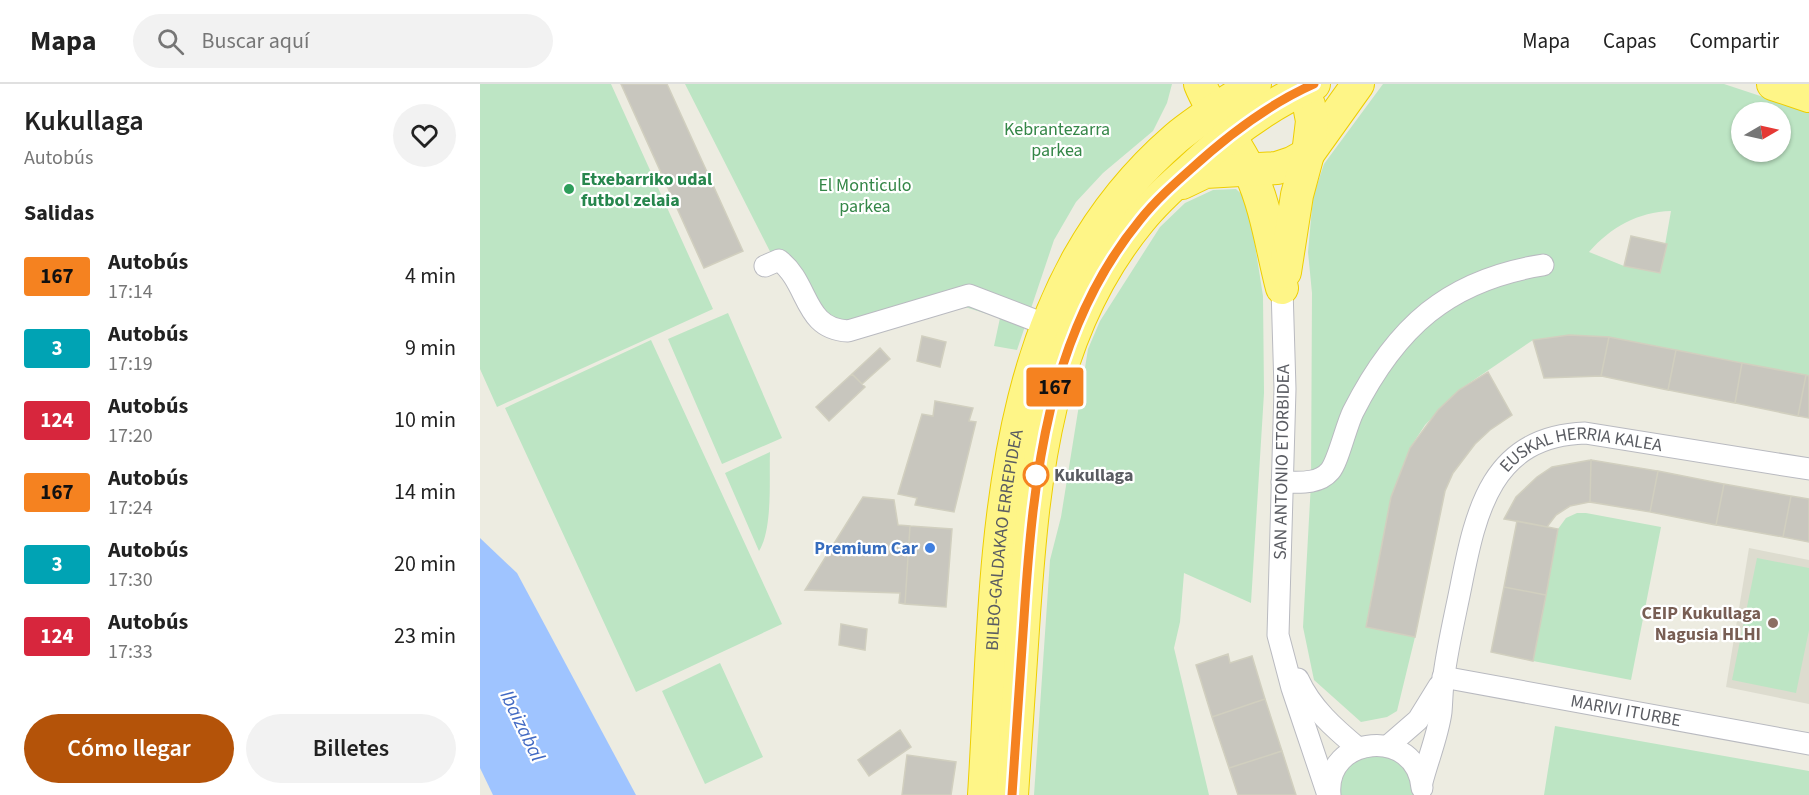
<!DOCTYPE html>
<html lang="es">
<head>
<meta charset="utf-8">
<style>
  body { margin:0; font-family:"Source Sans 3",sans-serif; background:#f2f2f2; color:#222; height:100vh; display:flex; flex-direction:column; font-size:22px; white-space:nowrap }
  * { box-sizing:border-box; margin:0 }
  p { font-size:20px; color:#767676 }
  .icon { flex:none; width:33px; height:33px; fill:none; stroke:currentColor; stroke-width:2; stroke-linecap:round; stroke-linejoin:round }
  .map { position:relative; flex:1; overflow:hidden }
  .side { display:flex; flex-direction:column; background:#fff; width:480px }
  .side>* { flex:none }
  .badge { padding:0 12px; border-radius:4px; font-size:21px; line-height:39px }
  .needle { width:39px; rotate:81deg }
  .buttons { position:absolute; left:1251px; top:18px; display:grid; gap:12px }
  .buttons a { display:grid; place-items:center; width:60px; height:60px; border-radius:50%; background:#fff; box-shadow:0 2px 4px #0004; font-size:30px }
  .map>.badge { position:absolute; translate:-50% -50%; box-shadow:0 0 0 3px #fff }
  h2 { padding:0 24px; font-size:22px; line-height:54px }
  .round { display:grid; place-items:center; flex:none; width:63px; height:63px; border-radius:32px; background:#f2f2f2 }
  .overview { display:flex; align-items:center; justify-content:space-between; height:102px; padding:0 24px }
  h1 { font-size:28px; font-weight:600; line-height:45px }
  .action { display:flex; gap:12px; margin-top:auto; padding:12px 24px }
  .action a { flex:1; height:69px; border-radius:36px; background:#b45309; color:#fff; font-size:24px; font-weight:600; line-height:69px; text-align:center }
  .action a+a { background:#f2f2f2; color:#222 }
  ul { padding:0; list-style:none }
  li { display:flex; align-items:center; gap:18px; height:72px; padding:0 24px }
  li div { flex:1 }
  li b { display:block; font-size:22px }
  li em { font-style:normal }
  li .badge { min-width:66px; font-weight:700; text-align:center }
  header { display:flex; align-items:center; gap:36px; box-sizing:border-box; height:84px; padding:0 30px; background:#fff; border-bottom:2px solid #e0e0e0 }
  header strong { font-size:28px }
  nav { display:flex; gap:33px; margin-inline-start:auto; font-size:21px }
  .search { width:420px; height:54px; background:#f2f2f2; display:flex; align-items:center; gap:15px; box-sizing:border-box; padding:0 21px; border-radius:33px; color:#767676; font-size:22px }
  main { display:flex; flex:1; min-height:0 }
  .map>svg:first-child { display:block }
  .education { fill:#dddccf }
  .green { fill:#bde5c4; fill-rule:evenodd }
  .water { fill:#9fc4ff }
  .building { fill:#c8c6be; stroke:#d1cfbf; stroke-width:1.5 }
  .lines { fill:none; stroke-linecap:round; stroke-linejoin:round }
  .minor-casing { stroke:#b9bac0; stroke-width:23 }
  .highway-casing { stroke:#eece00; stroke-width:34 }
  .minor { stroke:#fff; stroke-width:21 }
  .highway { stroke:#fef587; stroke-width:32 }
  .line-casing { stroke:#fff; stroke-width:14 }
  .line { stroke:#f58220; stroke-width:9 }
  .leisure-dot { fill:#2e9e5b; stroke:#fff; stroke-width:2 }
  .stop-dot { fill:#fff; stroke:#f58220; stroke-width:3 }
  .shop-dot { fill:#3f7fe0; stroke:#fff; stroke-width:2 }
  .education-dot { fill:#8d6e63; stroke:#fff; stroke-width:2 }
  .labels { text-anchor:middle; dominant-baseline:central; stroke-width:4.5; stroke-linejoin:round; paint-order:stroke }
  .park-label { font-size:18px; fill:#348647; stroke:#fff }
  .leisure-label { font-size:18px; font-weight:bold; fill:#27864d; stroke:#fff; text-anchor:start }
  .street-label { font-size:18px; fill:#5a5c62; stroke:#fff }
  .stop-label { font-size:18px; font-weight:bold; fill:#5a5c62; stroke:#fff; text-anchor:start }
  .shop-label { font-size:18px; font-weight:bold; fill:#366cbe; stroke:#fff; text-anchor:end }
  .education-label { font-size:18px; font-weight:bold; fill:#785e54; stroke:#fff; text-anchor:end }
  .water-label { font-size:20px; font-style:italic; fill:#4169c3; stroke:#fff }
</style>
</head>
<body>
<header>
<strong>Mapa</strong>
<div class="search"><svg class="icon" aria-label="search" viewBox="0 0 24 24"><circle cx="10" cy="10" r="6"/><path d="M15 15l6 6"/></svg>Buscar aquí</div>
<nav><a>Mapa</a><a>Capas</a><a>Compartir</a></nav>
</header>
<main>
<section class="side">
<div class="overview"><div><h1>Kukullaga</h1><p>Autobús</p></div><a class="round"><svg class="icon" aria-label="heart" viewBox="0 0 24 24"><path d="M12 20l-8-8c-3-5 5-10 8-4 3-6 11-1 8 4z"/></svg></a></div>
<h2>Salidas</h2>
<ul>
<li><span class="badge" style="background:#f58220;color:#111">167</span><div><b>Autobús</b><p>17:14</p></div><em>4 min</em></li>
<li><span class="badge" style="background:#00a3b4;color:#fff">3</span><div><b>Autobús</b><p>17:19</p></div><em>9 min</em></li>
<li><span class="badge" style="background:#d7263d;color:#fff">124</span><div><b>Autobús</b><p>17:20</p></div><em>10 min</em></li>
<li><span class="badge" style="background:#f58220;color:#111">167</span><div><b>Autobús</b><p>17:24</p></div><em>14 min</em></li>
<li><span class="badge" style="background:#00a3b4;color:#fff">3</span><div><b>Autobús</b><p>17:30</p></div><em>20 min</em></li>
<li><span class="badge" style="background:#d7263d;color:#fff">124</span><div><b>Autobús</b><p>17:33</p></div><em>23 min</em></li>
</ul>
<div class="action"><a>Cómo llegar</a><a>Billetes</a></div>
</section>
<div class="map">
<svg width="1329" height="711" viewBox="0 0 1329 711">
  <rect width="100%" height="100%" fill="#edece1"/>
  <path class="education" d="M1269 464 1329 476V620L1246 603Z"/>
  <path class="green" d="M0 0H131L233 225 17 323 0 285Z
    M205 0H692L687 19 673 47 623 89 596 118 574 156 537 266 514 262 520 234 485 223 369 253 305 197Z
    M903 0H1244L1329 28V292L1129 253 1089 251 1053 256 979 306 945 341 930 364 911 413 886 542 935 553 917 627 907 633 881 638 834 596 823 543 831 399 832 209 828 168 833 113 844 80ZM1262 28H1300V68H1262ZM1191 127 1180 189 1144 182 1109 168C1131 143 1158 128 1191 127Z
    M756 105 768 116 783 212 784 309 771 519 704 489 700 538 694 564 729 711H554L570 476 581 433 608 265 620 237 680 143 705 119 733 106Z
    M248 229 302 354 242 380 188 255Z
    M171 256 302 540 156 608 25 324Z
    M290 368C289 394 293 445 279 467L245 389Z
    M1097 429H1106L1181 443 1151 596 1053 577 1078 445 1086 434Z
    M1277 474 1329 484V546L1316 609 1252 596Z
    M240 579 283 673 225 700 182 607Z
    M1075 642 1329 687V711H1064Z
    M907 669 928 684 934 711H860C862 677 876 672 907 669Z"/>
  <path class="water" d="M0 454 37 489 156 711H13L0 684Z"/>
  <path class="building" d="M141 0H187L263 167 224 184Z
    M1151 152 1187 160 1180 189 1144 182Z
    M1089 251 1129 253 1121 292 1064 294 1053 256Z
    M442 252 466 258 460 283 437 277Z
    M1129 253 1196 266 1188 306 1121 292Z
    M400 264 410 275 382 300 372 290Z
    M1196 266 1262 279 1255 319 1188 306Z
    M1262 279 1326 291 1318 332 1255 319Z
    M1008 288 1032 331 1010 346 995 360 973 389 965 407 935 553 886 543 911 413 930 364 958 326 979 306Z
    M372 290 385 303 349 337 336 323Z
    M1326 291 1329 292V334L1318 332Z
    M455 317 493 324 489 337 496 338 474 428 435 421 437 414 418 410 442 330 453 332Z
    M1111 376 1178 387 1170 428 1110 418Z
    M1111 376 1110 418 1090 422 1076 431 1067 443 1024 435 1036 413 1057 393 1072 383Z
    M1178 387 1244 400 1236 441 1170 428Z
    M1244 400 1311 412 1303 453 1236 441Z
    M1311 412 1329 415V458L1303 453Z
    M383 413 414 416 418 441 430 442 425 520 419 519 420 509 325 506Z
    M1037 437 1078 445 1066 511 1024 503Z
    M430 442 472 445 466 523 425 520Z
    M1024 503 1066 511 1053 577 1011 568Z
    M361 540 387 545 385 566 359 561Z
    M748 570 750 579 772 572 785 615 732 633 716 581Z
    M785 615 802 667 749 684 732 633Z
    M420 646 431 663 389 692 378 676Z
    M802 667 816 711H758L749 684Z
    M427 671 476 678 471 711H422Z"/>
  <g class="lines">
    <defs>
      <g id="minor">
        <path d="M285 182 299 176C330 200 323 245 368 247L489 211 567 241"/>
        <path d="M802 204 805 305 798 551 812 604 848 711"/>
        <path d="M802 398C818 398 838 401 850 387 858 378 866 342 873 328 916 243 968 196 1063 181"/>
        <path id="s1" d="M963 593 1329 660"/>
        <path d="M818 595C831 624 855 645 878 664"/>
        <path d="M908 662 938 636 959 602"/>
        <path id="s2" d="M942 698C948 675 958 651 961 628 962 616 962 603 964 591 968 561 975 532 981 502 996 426 1012 352 1105 349L1329 385"/>
        <path d="M850 711C844 651 937 642 942 704"/>
      </g>
      <g id="highway">
        <path d="M720 0C733 33 757 58 770 88 787 125 792 166 802 204"/>
        <path d="M1293 0 1329 12"/>
        <path d="M702 99 725 88 797 84 812 79 828 70 878 0"/>
        <path d="M805 188 817 111 828 70 832 37 829 21 818 0"/>
        <path id="s3" d="M504 711C519 483 506 218 696 54 720 34 748 17 775 0"/>
        <path d="M532 711C536 651 540 590 544 530 554 390 567 249 660 136 675 117 693 101 711 85 747 51 789 20 834 0"/>
      </g>
    </defs>
    <use href="#minor" class="minor-casing"/>
    <use href="#highway" class="highway-casing"/>
    <use href="#minor" class="minor"/>
    <use href="#highway" class="highway"/>
  </g>
  <g class="lines">
    <defs>
      <path id="line" d="M532 711C536 652 540 593 544 534 553 395 567 249 660 136 675 117 693 101 711 85 747 52 789 20 834 0"/>
    </defs>
    <use href="#line" class="line-casing"/>
    <use href="#line" class="line"/>
  </g>
  <circle class="leisure-dot" cx="89" cy="105" r="6"/>
  <circle class="stop-dot" cx="556" cy="391" r="12"/>
  <circle class="shop-dot" cx="450" cy="464" r="6"/>
  <circle class="education-dot" cx="1293" cy="539" r="6"/>
  <g class="labels">
    <g class="park-label">
      <text x="577" y="45">Kebrantezarra<tspan x="577" dy="21">parkea</tspan></text>
      <text x="385" y="101">El Monticulo<tspan x="385" dy="21">parkea</tspan></text>
    </g>
    <g class="leisure-label">
      <text x="101" y="95">Etxebarriko udal<tspan x="101" dy="21">futbol zelaia</tspan></text>
    </g>
    <g class="street-label">
      <text stroke="none"><textPath href="#s2" startOffset="411">EUSKAL HERRIA KALEA</textPath></text>
      <text transform="translate(802 378) rotate(-89)">SAN ANTONIO ETORBIDEA</text>
      <text stroke="none"><textPath href="#s3" startOffset="256">BILBO-GALDAKAO ERREPIDEA</textPath></text>
      <text stroke="none"><textPath href="#s1" startOffset="186">MARIVI ITURBE</textPath></text>
    </g>
    <g class="stop-label">
      <text x="574" y="391">Kukullaga</text>
    </g>
    <g class="shop-label">
      <text x="438" y="464">Premium Car</text>
    </g>
    <g class="education-label">
      <text x="1281" y="529">CEIP Kukullaga<tspan x="1281" dy="21">Nagusia HLHI</tspan></text>
    </g>
    <g class="water-label">
      <text transform="translate(42 642) rotate(64)">Ibaizabal</text>
    </g>
  </g>
</svg>
<div class="buttons">
<a><svg class="needle" viewBox="-14 -14 28 28"><path d="M0-13l5 13h-10z" fill="#e53935"/><path d="M0 13l5-13h-10z" fill="#767676"/></svg></a>
</div>
<b class="badge" style="left:575px;top:303px;background:#f58220;color:#111">167</b>
</div>
</main>
</body>
</html>
